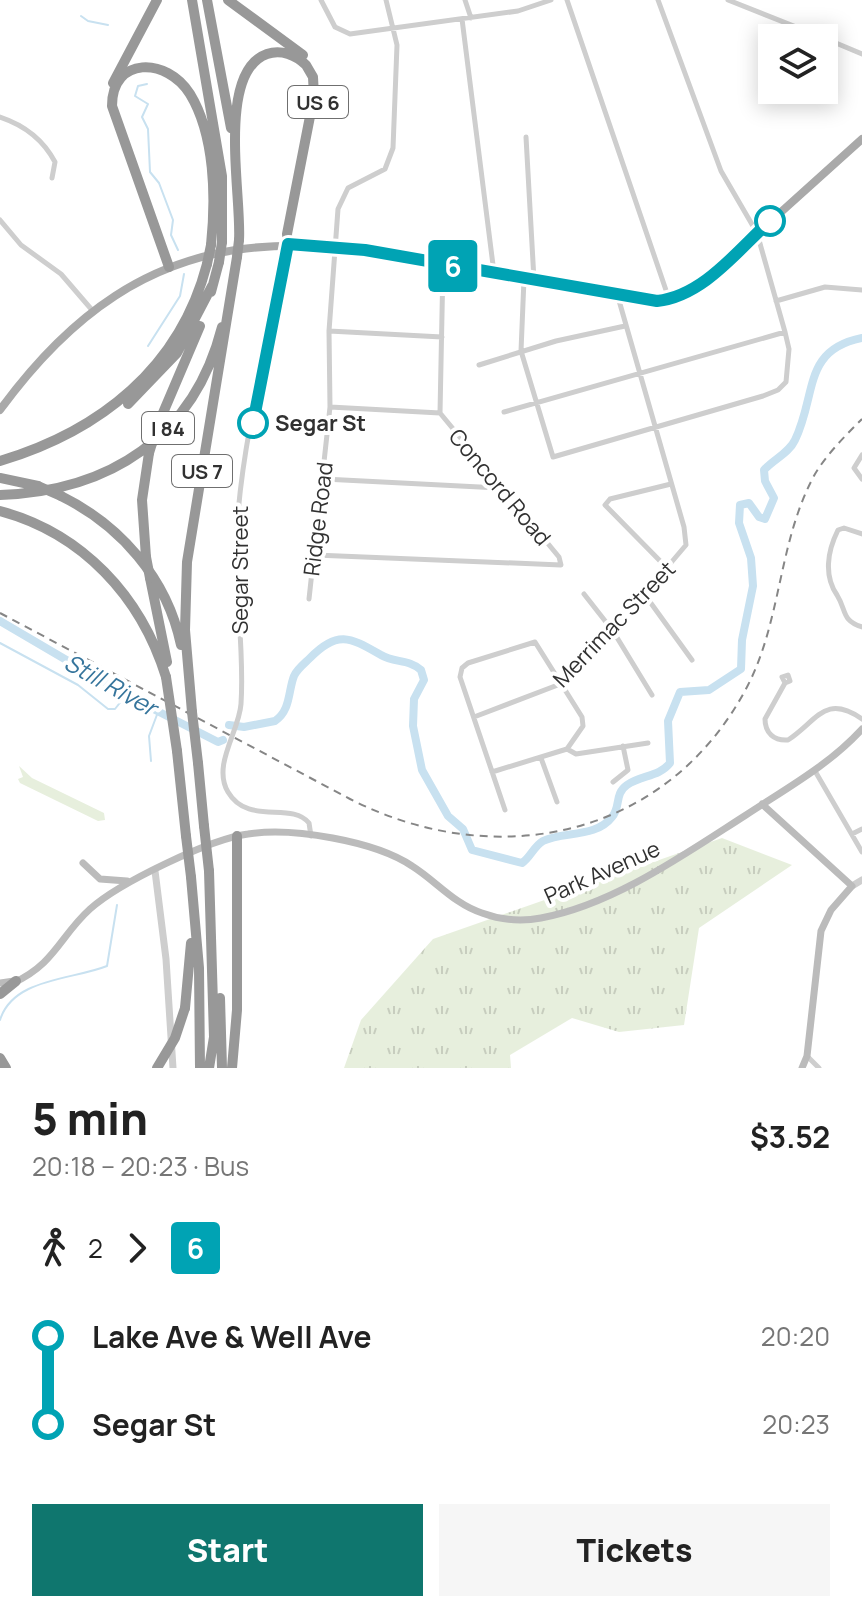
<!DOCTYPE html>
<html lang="en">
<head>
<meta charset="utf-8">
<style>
  body { margin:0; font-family:Manrope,sans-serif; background:#f6f6f6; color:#222; height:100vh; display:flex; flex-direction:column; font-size:30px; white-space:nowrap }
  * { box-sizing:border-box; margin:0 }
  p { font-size:26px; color:#767676 }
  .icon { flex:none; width:44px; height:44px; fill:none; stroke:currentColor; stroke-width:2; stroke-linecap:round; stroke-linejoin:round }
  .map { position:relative; height:1068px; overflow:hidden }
  .details { display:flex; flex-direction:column; background:#fff; flex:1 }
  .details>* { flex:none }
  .badge { padding:0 16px; border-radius:6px; font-size:28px; line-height:52px }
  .buttons { position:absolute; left:758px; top:24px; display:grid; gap:16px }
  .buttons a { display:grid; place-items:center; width:80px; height:80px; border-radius:0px; background:#fff; box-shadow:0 4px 20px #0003; font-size:40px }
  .map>.badge { position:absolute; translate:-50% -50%; box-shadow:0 0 0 4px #fff }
  .legs { display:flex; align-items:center; gap:12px; height:88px; padding:0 32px; font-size:26px }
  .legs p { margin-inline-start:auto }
  .overview { display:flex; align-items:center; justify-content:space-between; height:136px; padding:0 32px }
  h1 { font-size:44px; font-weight:800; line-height:60px }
  .action { display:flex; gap:16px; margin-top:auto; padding:16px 32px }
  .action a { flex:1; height:92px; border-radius:0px; background:#0f766e; color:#fff; font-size:32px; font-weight:800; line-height:92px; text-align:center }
  .action a+a { background:#f6f6f6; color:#222 }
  ul { padding:0 32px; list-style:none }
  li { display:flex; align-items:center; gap:28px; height:88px; font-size:30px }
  li i { display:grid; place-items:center; width:12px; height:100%; margin:0 10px; background:currentColor }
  li i::after { content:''; width:20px; height:20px; margin:-10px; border:6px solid; border-radius:50%; background:#fff }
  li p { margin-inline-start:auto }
  li:first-child i { background:linear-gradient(#0000 50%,currentColor 0) }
  li:last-child i { background:linear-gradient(currentColor 50%,#0000 0) }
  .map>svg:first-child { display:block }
  .grass { fill:url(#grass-tufts) }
  .garden { fill:#e7efdd }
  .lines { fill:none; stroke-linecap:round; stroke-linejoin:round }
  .stream { stroke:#c8e1f0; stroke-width:2 }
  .river { stroke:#c8e1f0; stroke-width:8 }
  .minor { stroke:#cecece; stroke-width:5 }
  .tertiary { stroke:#cecece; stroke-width:7 }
  .secondary { stroke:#bbb; stroke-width:7 }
  .primary { stroke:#a9a9a9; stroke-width:8 }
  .motorway { stroke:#989898; stroke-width:10 }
  .rail { stroke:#868686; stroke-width:2; stroke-dasharray:8 6; stroke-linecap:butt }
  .motorway-bridge { stroke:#989898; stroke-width:10 }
  .line-1-casing { stroke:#fff; stroke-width:18 }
  .line-1 { stroke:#00a3b4; stroke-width:12 }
  .stop-1-dot { fill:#fff; stroke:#00a3b4; stroke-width:4 }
  .labels { text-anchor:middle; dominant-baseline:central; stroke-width:8; stroke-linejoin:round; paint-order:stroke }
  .shield { fill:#fff; stroke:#6f6f6f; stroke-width:2 }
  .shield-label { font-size:20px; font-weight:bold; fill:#313131 }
  .stop-label { font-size:22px; font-weight:bold; fill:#313131; stroke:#fff; text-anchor:start }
  .street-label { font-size:22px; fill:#313131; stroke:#fff }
  .water-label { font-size:24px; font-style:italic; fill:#36759c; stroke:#fff }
</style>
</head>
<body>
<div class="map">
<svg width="862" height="1068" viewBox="0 0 862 1068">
  <defs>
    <pattern id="grass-tufts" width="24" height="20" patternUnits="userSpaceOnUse" patternTransform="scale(2)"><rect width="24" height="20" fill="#e7efdd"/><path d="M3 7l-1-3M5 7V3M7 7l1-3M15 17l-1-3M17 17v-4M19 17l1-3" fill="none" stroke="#c7cdbe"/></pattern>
  </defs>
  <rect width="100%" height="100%" fill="#fff"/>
  <path class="grass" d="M722 838 792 865 699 928 684 1025 619 1032 572 1018 510 1055 511 1068H344L361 1020 433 939Z"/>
  <path class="garden" d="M19 766 32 778 104 813 105 820 98 821 20 783 18 779 23 777Z"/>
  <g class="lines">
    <path class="stream" d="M81 16 88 21 108 25
      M147 84 138 86 135 96 148 104 142 117 148 129 150 172 159 183 173 220 171 235 178 250
      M148 346 180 296 184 274
      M0 643 78 685 108 709H115L126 695
      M151 761 149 736 158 712
      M0 1020C13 978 72 980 107 966L117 905"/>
    <path class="river" d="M0 621 126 695 218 742 223 740
      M229 725 244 727 275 721C291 710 288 691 294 676 297 669 305 663 310 658 338 629 351 638 381 655 394 663 409 659 421 670L424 680 414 699 413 726 422 770 448 816 463 829 472 850 522 863C530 858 534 846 543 841 563 831 596 838 612 817 621 807 614 794 627 785 641 775 659 777 670 763L668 721 680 692 709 690 741 669 742 640 753 586 751 558 739 523 740 505 749 503 759 517 765 519 774 498 765 481 764 470C774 459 789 453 795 440 817 395 802 350 862 338"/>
    <path class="minor" d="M321 0 335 27 350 34 518 11 551 0
      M465 0 471 18
      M567 0 669 299
      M728 0 824 38
      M462 19 494 273
      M824 38 862 54
      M0 117C24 125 43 139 55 162L52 178
      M526 137 534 280
      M0 220 21 245 61 274 92 310
      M288 245C270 338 243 433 237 527 233 586 245 645 241 704 239 732 212 765 228 792 248 826 291 801 309 823L311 836
      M524 279 521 351 553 457 763 396 778 390 786 382 789 349 785 332 757 233 721 171 658 0
      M776 301 825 287 862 290
      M329 331 442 337
      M479 365 556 341 625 326
      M330 407 440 413
      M504 412 785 332
      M862 455 854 468 862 479
      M324 479 499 488
      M862 534 844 528 838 530C827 552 824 576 837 595 847 611 841 620 862 627
      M315 555 561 565 559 557 440 413 443 264
      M668 569 605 505 610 499 671 484
      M584 594 613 631 652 695
      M645 595 692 660
      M309 599 330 407 329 331 338 209 348 188 385 169 393 148 397 45 386 0
      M785 683 782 677 788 675 790 681 785 683 765 719C765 733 774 741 788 740 817 721 825 693 862 719
      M474 717 563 683 613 631 686 545 684 527 618 297
      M567 749 576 754 648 743
      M541 758 557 802
      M815 771 862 852
      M492 772 567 749 583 726 582 717 535 642 468 663 462 668 460 677 505 810
      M613 782 628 770 623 746
      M852 834 862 829
      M807 1056 819 1068"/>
    <path class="tertiary" d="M155 871 166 959 173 1068
      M852 886 862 880"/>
    <path class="secondary" d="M762 804 852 886 831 910 821 931 807 1056 802 1068
      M83 863 100 879 127 881
      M0 983 14 981
      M13 983C55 964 60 936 90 909 119 883 210 839 248 834 292 827 375 841 412 866 436 881 454 904 482 913 501 920 521 922 541 918 613 905 685 854 746 815 787 788 829 765 862 729"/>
    <path class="primary" d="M0 410C162 188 330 240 565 286 610 295 658 312 700 285L862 139"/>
    <path class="motorway" d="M192 0 222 176V242
      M207 0 231 128
      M228 0 303 55
      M113 83 157 0
      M239 240C242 197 216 72 267 54 281 49 296 55 306 65L313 77 314 96 287 234 288 244
      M169 267 112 106C112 56 167 57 190 94 215 135 216 198 211 245
      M211 292 219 262
      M128 404 177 353 212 286
      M157 427 200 326
      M0 461C100 431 180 368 207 264
      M0 478 38 486
      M0 495C110 491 194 437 222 327
      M61 496C120 525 167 578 181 645
      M0 511C82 533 141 596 166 677
      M146 557 142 500 149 453
      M150 578 167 662
      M192 712 185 630 187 562 237 257
      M177 751 186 836
      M198 763 204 826
      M209 871 214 1037 209 1068
      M191 877 199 968 200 1068
      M0 994 16 981
      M220 998 222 1068
      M185 1008 191 943
      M0 1058 6 1068
      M232 1068 237 1010V836"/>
    <path class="rail" d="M0 613 350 799C495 873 667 839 747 687 782 620 778 541 815 474 827 454 845 436 862 419"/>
    <path class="motorway-bridge" d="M237 257 239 240
      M219 262 222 242
      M207 264 211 245
      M149 453 157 427
      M38 486 61 496
      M146 557 150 578
      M166 677 177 751
      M192 712 198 763
      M204 826 209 871
      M186 836 191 877
      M157 1068 175 1038 185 1008"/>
  </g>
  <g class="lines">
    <defs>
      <path id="line-1" d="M253 423 288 244 365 250 657 301C703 296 737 251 770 221"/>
    </defs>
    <use href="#line-1" class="line-1-casing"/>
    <use href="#line-1" class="line-1"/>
  </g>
  <g class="stop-1-dot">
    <circle cx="770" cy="221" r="14"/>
    <circle cx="253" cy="423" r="14"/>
  </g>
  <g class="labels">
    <g class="shield">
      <rect x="288" y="86" width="60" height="32" rx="6"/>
      <rect x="142" y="412" width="52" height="32" rx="6"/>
      <rect x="172" y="455" width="60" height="32" rx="6"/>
    </g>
    <g class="shield-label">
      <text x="318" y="102">US 6</text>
      <text x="168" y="428">I 84</text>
      <text x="202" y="471">US 7</text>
    </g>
    <g class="stop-label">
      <text x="275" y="423">Segar St</text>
    </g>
    <g class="street-label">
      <text transform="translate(500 487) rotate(50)">Concord Road</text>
      <text transform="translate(318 519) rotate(-83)">Ridge Road</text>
      <text transform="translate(240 570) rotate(-90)">Segar Street</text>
      <text transform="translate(614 624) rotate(-46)">Merrimac Street</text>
      <text transform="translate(602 872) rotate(-24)">Park Avenue</text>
    </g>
    <g class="water-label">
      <text transform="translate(111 684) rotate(29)">Still River</text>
    </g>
  </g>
</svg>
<div class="buttons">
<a><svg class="icon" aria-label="layers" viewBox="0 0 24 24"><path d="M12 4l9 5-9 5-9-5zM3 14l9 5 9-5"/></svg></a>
</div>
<b class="badge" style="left:453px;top:266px;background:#00a3b4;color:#fff">6</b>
</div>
<section class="details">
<div class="overview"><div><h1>5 min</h1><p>20:18 – 20:23 · Bus</p></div><b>$3.52</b></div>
<div class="legs"><svg class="icon" aria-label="walk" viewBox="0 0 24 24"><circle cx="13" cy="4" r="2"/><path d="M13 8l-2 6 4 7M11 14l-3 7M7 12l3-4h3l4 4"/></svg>2<svg class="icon" aria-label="forward" viewBox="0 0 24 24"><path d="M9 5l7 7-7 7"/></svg><b class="badge" style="background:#00a3b4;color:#fff">6</b></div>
<ul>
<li><i style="color:#00a3b4"></i><b>Lake Ave &amp; Well Ave</b><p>20:20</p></li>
<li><i style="color:#00a3b4"></i><b>Segar St</b><p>20:23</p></li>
</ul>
<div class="action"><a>Start</a><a>Tickets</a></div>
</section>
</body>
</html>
